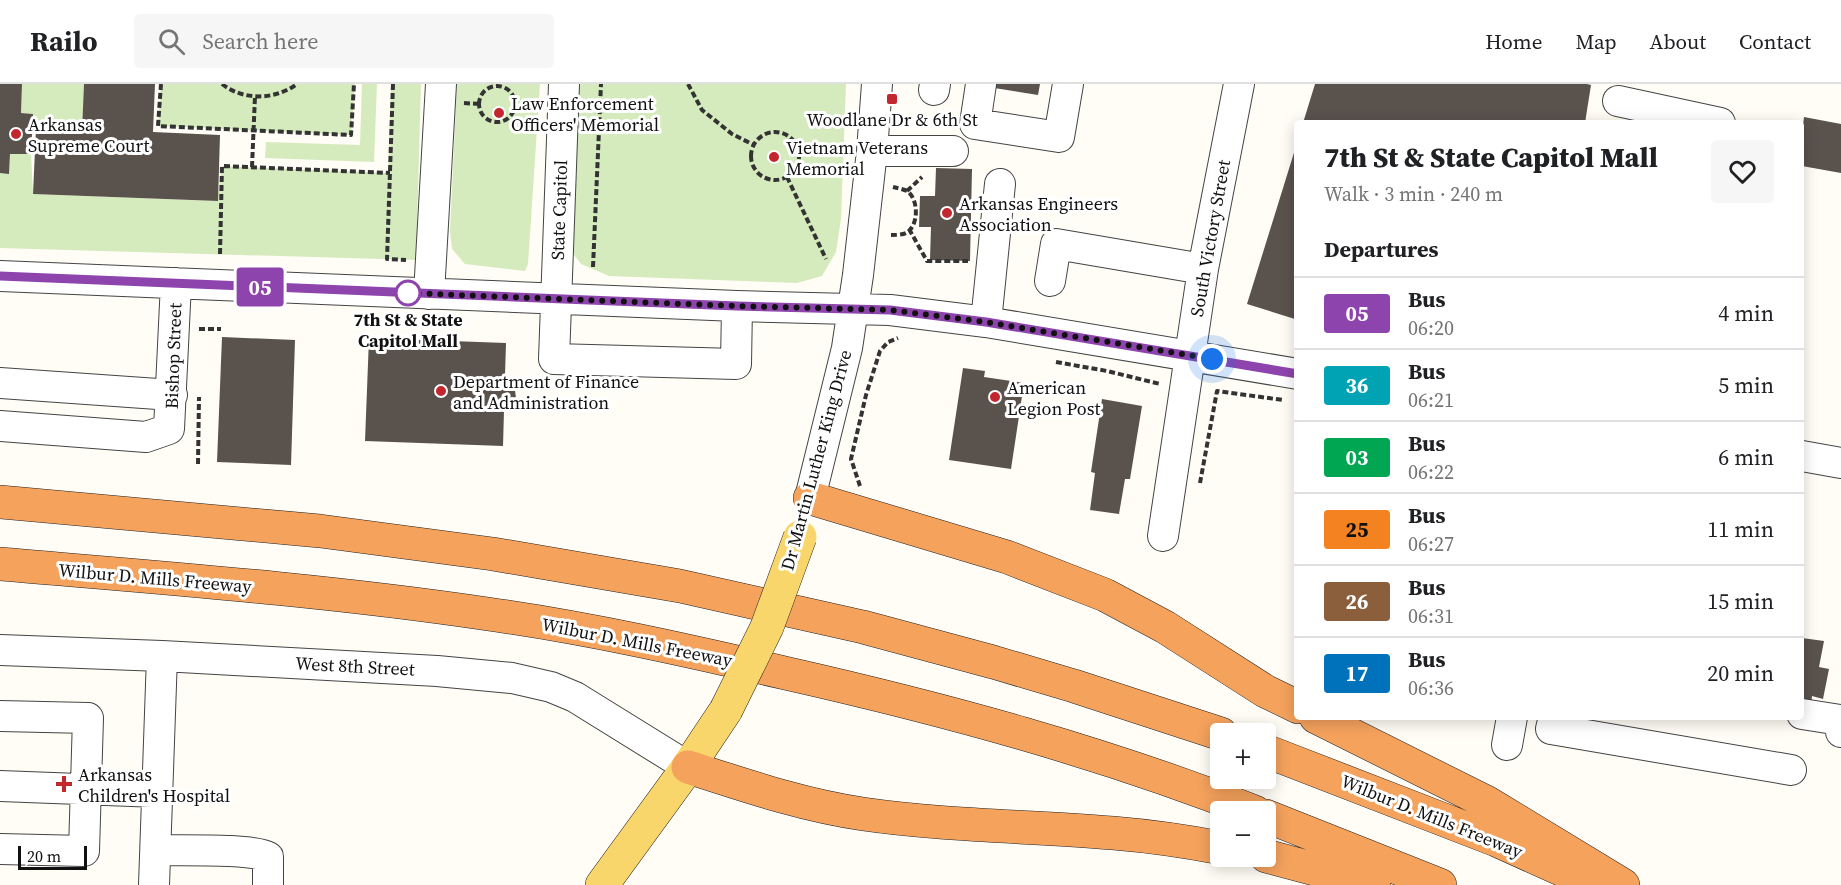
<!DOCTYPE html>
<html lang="en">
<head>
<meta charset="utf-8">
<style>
  body { margin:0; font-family:"Source Serif 4",serif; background:#f6f6f6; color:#202124; height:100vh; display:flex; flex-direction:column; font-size:22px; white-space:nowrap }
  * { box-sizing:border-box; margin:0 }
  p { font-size:20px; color:#757577 }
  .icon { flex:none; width:33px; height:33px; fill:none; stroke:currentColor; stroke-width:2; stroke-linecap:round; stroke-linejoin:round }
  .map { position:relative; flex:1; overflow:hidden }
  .sheet { position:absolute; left:1294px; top:36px; width:510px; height:600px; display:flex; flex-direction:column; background:#fff; border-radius:6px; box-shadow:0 3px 15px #0003 }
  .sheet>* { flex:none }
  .badge { padding:0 12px; border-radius:4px; font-size:21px; line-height:39px }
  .buttons { position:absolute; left:1210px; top:639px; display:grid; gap:12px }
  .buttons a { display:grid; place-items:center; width:66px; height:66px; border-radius:6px; background:#fff; box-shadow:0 3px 15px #0003; font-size:30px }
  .scale { position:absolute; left:18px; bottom:15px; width:69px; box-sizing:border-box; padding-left:6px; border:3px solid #111; border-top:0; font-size:16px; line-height:21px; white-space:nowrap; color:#111; -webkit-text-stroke:4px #fff; paint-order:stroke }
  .you { position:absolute; width:30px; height:30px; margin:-15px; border:4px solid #fff; border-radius:50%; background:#1a73e8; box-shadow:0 0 0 9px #1a73e833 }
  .map>.badge { position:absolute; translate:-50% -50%; box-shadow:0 0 0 3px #fff }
  h2 { padding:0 30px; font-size:22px; line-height:54px }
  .round { display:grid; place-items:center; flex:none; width:63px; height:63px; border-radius:6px; background:#f6f6f6 }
  .head { display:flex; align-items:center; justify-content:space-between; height:102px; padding:0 30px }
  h1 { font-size:28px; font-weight:800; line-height:45px }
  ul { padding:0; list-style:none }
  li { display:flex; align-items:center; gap:18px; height:72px; padding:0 30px; border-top:2px solid #e0e0e0 }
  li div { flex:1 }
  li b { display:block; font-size:22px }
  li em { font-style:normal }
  li .badge { min-width:66px; font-weight:700; text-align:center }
  header { display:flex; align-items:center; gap:36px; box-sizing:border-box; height:84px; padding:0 30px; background:#fff; border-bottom:2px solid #e0e0e0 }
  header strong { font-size:28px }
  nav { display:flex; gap:33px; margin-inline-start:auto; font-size:21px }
  .search { width:420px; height:54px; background:#f6f6f6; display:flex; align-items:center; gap:15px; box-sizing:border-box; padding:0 21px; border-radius:6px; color:#757577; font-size:22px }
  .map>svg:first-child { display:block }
  .green { fill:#d5ebbd }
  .building { fill:#5a524d }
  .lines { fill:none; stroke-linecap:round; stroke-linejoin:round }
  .minor-casing { stroke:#444; stroke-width:32 }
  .major-casing { stroke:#222; stroke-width:34 }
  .highway-casing { stroke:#222; stroke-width:34 }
  .path { stroke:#333; stroke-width:4; stroke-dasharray:6 3; stroke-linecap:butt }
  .minor { stroke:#fff; stroke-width:30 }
  .major { stroke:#f9d66b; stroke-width:33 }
  .highway { stroke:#f5a25d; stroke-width:33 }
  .major-bridge-casing { stroke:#222; stroke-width:34; stroke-linecap:butt }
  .major-bridge { stroke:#f9d66b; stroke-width:33 }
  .line-casing { stroke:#fff; stroke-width:14 }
  .line { stroke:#8e44ad; stroke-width:9 }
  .walk { stroke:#111; stroke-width:6; stroke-dasharray:0 10.8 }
  .poi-dot { fill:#c4262e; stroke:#fff; stroke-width:2 }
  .stop-dot { fill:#fff; stroke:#8e44ad; stroke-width:3 }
  .labels { text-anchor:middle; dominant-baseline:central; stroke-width:6; stroke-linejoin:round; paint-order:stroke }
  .poi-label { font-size:18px; fill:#111; stroke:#fff; text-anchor:start }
  .street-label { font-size:18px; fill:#111; stroke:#fff }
  .stop-label { font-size:18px; font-weight:bold; fill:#111; stroke:#fff }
</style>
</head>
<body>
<header>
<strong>Railo</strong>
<div class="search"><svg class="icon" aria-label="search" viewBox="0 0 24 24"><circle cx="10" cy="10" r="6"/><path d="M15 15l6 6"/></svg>Search here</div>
<nav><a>Home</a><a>Map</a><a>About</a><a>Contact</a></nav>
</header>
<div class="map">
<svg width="1841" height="801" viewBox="0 0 1841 801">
  <rect width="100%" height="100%" fill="#fffdf5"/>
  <path class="green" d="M22 0H84L82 46 36 44 33 30 21 29Z
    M161 0H355L351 51 158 42Z
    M362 0H377L374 78 265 74 266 58 360 61Z
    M391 0H421L416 176 0 164V89H9L10 70H31L33 110 217 117 222 82 388 89Z
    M457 0H540L528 180 525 187 465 180 452 165 450 147Z
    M577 0H846L841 135 836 168 822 192 797 199 609 192 581 180 571 167Z"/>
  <path class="building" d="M0 0H22L21 29 33 30 31 70H10L9 90 0 89Z
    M84 0H155L153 48 220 51 218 117 33 110 36 44 82 46Z
    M988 0H1040L1038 11 988 3Z
    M1315 0H1587L1591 1 1585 39H1303Z
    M1804 33 1841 40V89L1802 82V51Z
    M1297 59H1298V236L1247 220Z
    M936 84 972 85 970 177 930 176 931 143H919L920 112H935Z
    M222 253 295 256 291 381 217 378Z
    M369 254 506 259 505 291 514 299 516 314 504 327 503 362 365 357Z
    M963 284 985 287 984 293 1024 299 1011 385 949 376Z
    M1102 315 1142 322 1130 395H1125L1119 430 1090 426 1095 389 1091 388Z
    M1802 554 1824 557 1819 583 1829 585 1823 615 1812 612 1811 622 1802 621Z"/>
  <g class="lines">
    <defs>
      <path id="minor" d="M564 0 554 275 736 280 737 222
        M981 0 975 40 1059 53 1068 0
        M934 6 935 0
        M1618 17 1720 39
        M872 67H953
        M0 192 737 222 890 226 986 238 1298 290
        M1050 197 1056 160 1203 185
        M429 210 441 0
        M986 238 1000 100
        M0 299 172 311
        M0 342 146 353 169 345 176 199
        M1802 372 1841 379
        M810 414 847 264 858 191 872 67 877 0
        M1163 452 1203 185 1239 0
        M0 566 162 572 437 587 512 594 551 603 575 613 688 683
        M1802 630 1840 636 1841 648
        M0 632 88 634 84 767 0 765
        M1554 633 1551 645 1791 686
        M1507 661 1512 633
        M0 702 158 708
        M156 766C179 767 251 764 268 773V801
        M154 801 162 572"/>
      <path id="major" d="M602 801 688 683 726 626"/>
      <path id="highway" d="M810 414 1007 473 1105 511 1165 543 1265 607 1298 623
        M0 418 320 447 493 470 680 502 863 543 993 578 1074 602 1221 650
        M0 480C163 494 326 506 488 530 588 544 686 566 785 589 944 625 1103 668 1255 728
        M1316 633 1488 719 1623 801
        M1266 667 1496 756 1596 801
        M688 683C747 702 802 721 863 730 946 742 1030 742 1113 749 1149 752 1185 757 1221 764
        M1266 732 1440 801
        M1266 772 1374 801"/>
    </defs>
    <use href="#minor" class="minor-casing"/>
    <use href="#major" class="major-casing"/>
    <use href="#highway" class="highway-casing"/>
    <path class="path" d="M161 0 158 42 351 51 354 0
      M222 0C244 17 275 16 297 0
      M393 0 387 175 406 176
      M688 0 702 26 732 50 754 61
      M479 20a18 18 0 1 1 36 0a18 18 0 1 1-36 0Z
      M464 19 479 20
      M515 22H538
      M751 72a24 24 0 1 1 48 0a24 24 0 1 1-48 0Z
      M252 83 255 12
      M787 93 826 175
      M907 107 922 93
      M909 145 927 177H968
      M891 151C895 151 902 151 906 149 919 142 919 115 907 107 903 105 897 104 893 103
      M220 170 222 82 390 89
      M593 183 601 0
      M199 245H221
      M1056 278 1107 287 1160 300
      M198 380 199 313
      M1200 399 1217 307 1283 316
      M860 402 851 375 866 311 880 267 888 258 898 254"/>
    <use href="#minor" class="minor"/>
    <use href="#major" class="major"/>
    <use href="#highway" class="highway"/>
    <defs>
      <path id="major-bridge" d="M726 626 767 543 800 453"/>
    </defs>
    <use href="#major-bridge" class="major-bridge-casing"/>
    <use href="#major-bridge" class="major-bridge"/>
  </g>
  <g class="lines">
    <defs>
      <path id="line" d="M0 192 737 222 890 226 986 238 1298 290"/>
    </defs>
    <use href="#line" class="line-casing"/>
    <use href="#line" class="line"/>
    <path class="walk" d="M408 209 737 222 890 226 986 238 1212 275"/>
  </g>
  <g class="poi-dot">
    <rect x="886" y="9" width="12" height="12" rx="3"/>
    <circle cx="499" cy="29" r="6"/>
    <circle cx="16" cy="50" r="6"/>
    <circle cx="774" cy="73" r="6"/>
    <circle cx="947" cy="129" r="6"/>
    <circle cx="441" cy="307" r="6"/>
    <circle cx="995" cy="313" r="6"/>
    <path d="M61 691h6v6h6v6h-6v6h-6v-6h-6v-6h6z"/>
  </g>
  <circle class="stop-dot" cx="408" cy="209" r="12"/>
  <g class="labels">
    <g class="poi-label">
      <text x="511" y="19">Law Enforcement<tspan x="511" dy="21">Officers' Memorial</tspan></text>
      <text x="892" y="35" text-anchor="middle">Woodlane Dr &amp; 6th St</text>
      <text x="28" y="40">Arkansas<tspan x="28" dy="21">Supreme Court</tspan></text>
      <text x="786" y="63">Vietnam Veterans<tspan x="786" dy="21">Memorial</tspan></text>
      <text x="959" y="119">Arkansas Engineers<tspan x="959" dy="21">Association</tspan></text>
      <text x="453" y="297">Department of Finance<tspan x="453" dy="21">and Administration</tspan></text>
      <text x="1007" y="303">American<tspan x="1007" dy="21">Legion Post</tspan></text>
      <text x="78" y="690">Arkansas<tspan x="78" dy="21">Children's Hospital</tspan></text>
    </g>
    <g class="street-label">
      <text transform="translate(559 126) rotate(-88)">State Capitol</text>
      <text transform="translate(1210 154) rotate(-80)">South Victory Street</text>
      <text transform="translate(173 272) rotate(-88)">Bishop Street</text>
      <text transform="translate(816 376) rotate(-75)">Dr Martin Luther King Drive</text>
      <text transform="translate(155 494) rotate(5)">Wilbur D. Mills Freeway</text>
      <text transform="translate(637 558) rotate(11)">Wilbur D. Mills Freeway</text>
      <text transform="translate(355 582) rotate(3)">West 8th Street</text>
      <text transform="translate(1432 732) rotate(22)">Wilbur D. Mills Freeway</text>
    </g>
    <g class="stop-label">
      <text x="408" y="235">7th St &amp; State<tspan x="408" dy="21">Capitol Mall</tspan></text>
    </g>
  </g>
</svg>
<div class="buttons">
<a>+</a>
<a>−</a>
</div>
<div class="scale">20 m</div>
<div class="you" style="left:1212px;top:275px"></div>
<b class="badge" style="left:260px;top:203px;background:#8e44ad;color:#fff">05</b>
<section class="sheet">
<div class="head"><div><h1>7th St &amp; State Capitol Mall</h1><p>Walk · 3 min · 240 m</p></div><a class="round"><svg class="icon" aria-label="heart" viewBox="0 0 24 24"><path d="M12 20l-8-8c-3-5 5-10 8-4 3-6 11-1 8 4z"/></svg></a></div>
<h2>Departures</h2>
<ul>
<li><span class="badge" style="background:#8e44ad;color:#fff">05</span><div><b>Bus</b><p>06:20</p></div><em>4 min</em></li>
<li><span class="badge" style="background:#00a3b4;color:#fff">36</span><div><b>Bus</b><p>06:21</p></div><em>5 min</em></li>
<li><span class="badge" style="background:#00a651;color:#fff">03</span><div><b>Bus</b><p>06:22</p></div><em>6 min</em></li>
<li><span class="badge" style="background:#f58220;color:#111">25</span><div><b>Bus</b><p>06:27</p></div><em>11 min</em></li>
<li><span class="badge" style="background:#8b5e3c;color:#fff">26</span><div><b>Bus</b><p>06:31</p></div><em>15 min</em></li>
<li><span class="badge" style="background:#0072bc;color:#fff">17</span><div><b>Bus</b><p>06:36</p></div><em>20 min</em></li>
</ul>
</section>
</div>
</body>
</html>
